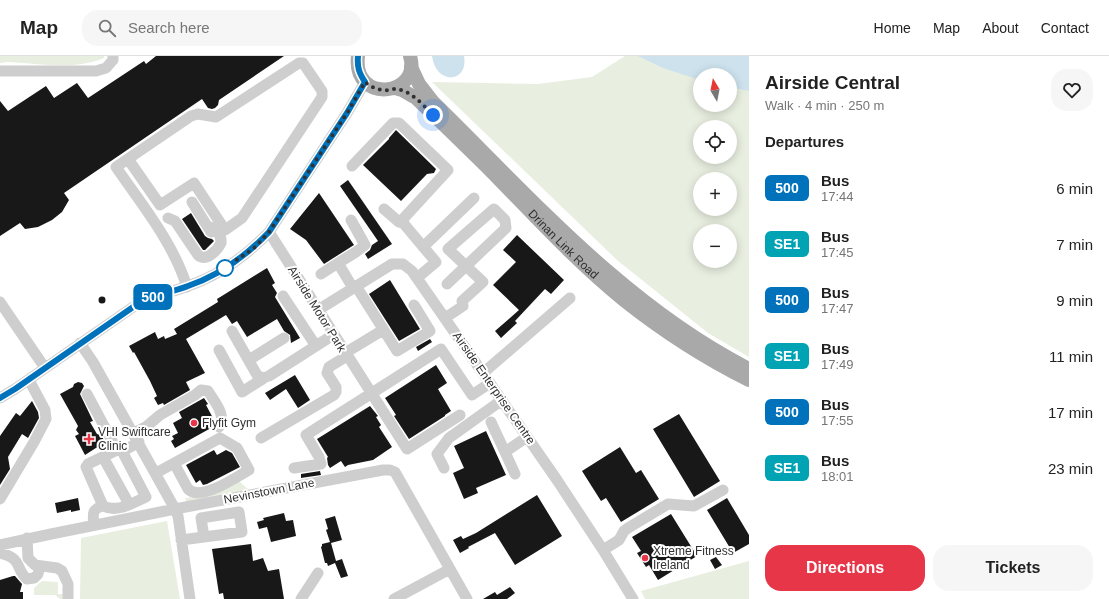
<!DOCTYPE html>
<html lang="en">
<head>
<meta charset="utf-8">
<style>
  body { margin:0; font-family:Arial,sans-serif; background:#f6f6f6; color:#222; height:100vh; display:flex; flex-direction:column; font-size:15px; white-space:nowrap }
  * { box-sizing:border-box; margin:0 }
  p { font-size:13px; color:#767676 }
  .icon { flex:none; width:22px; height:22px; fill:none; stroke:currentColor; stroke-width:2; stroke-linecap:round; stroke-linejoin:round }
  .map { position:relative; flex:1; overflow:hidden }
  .sheet { display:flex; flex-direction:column; background:#fff; width:360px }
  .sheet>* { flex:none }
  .badge { padding:0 8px; border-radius:6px; font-size:14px; line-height:26px }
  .needle { width:26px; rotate:350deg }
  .fabs { position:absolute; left:693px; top:12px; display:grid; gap:8px }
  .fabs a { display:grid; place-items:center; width:44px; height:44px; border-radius:50%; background:#fff; box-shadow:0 2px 10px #0003; font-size:20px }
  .you { position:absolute; width:20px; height:20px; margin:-10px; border:3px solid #fff; border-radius:50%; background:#1a73e8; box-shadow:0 0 0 6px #1a73e833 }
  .map>.badge { position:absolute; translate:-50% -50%; box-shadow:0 0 0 2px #fff }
  h2 { padding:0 16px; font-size:15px; line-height:36px }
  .round { display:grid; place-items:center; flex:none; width:42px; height:42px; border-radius:16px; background:#f6f6f6 }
  .overview { display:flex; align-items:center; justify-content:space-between; height:68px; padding:0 16px }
  h1 { font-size:19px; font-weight:800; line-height:30px }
  .button { display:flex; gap:8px; margin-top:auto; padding:8px 16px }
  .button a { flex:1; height:46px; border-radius:16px; background:#e63648; color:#fff; font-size:16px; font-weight:800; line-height:46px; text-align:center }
  .button a+a { background:#f6f6f6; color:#222 }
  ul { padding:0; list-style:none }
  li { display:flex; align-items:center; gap:12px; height:56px; padding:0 16px }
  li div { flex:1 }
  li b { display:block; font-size:15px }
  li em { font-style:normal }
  li .badge { min-width:44px; font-weight:700; text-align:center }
  header { display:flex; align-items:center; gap:24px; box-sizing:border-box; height:56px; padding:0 20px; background:#fff; border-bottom:1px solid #e0e0e0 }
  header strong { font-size:19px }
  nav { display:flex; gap:22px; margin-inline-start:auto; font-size:14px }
  .search { width:280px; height:36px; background:#f6f6f6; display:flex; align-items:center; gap:10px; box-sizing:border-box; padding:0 14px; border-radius:16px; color:#767676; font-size:15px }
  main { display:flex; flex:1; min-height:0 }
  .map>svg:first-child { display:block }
  .green { fill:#e8eee0; fill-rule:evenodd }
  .water { fill:#cde2ed }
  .building { fill:#181818 }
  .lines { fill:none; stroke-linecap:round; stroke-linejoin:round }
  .minor { stroke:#cecece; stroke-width:11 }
  .major { stroke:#a9a9a9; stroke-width:14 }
  .line-casing { stroke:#fff; stroke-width:9 }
  .line { stroke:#0072bc; stroke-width:6 }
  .walk { stroke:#313131; stroke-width:4; stroke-dasharray:0 7.2 }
  .stop-dot { fill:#fff; stroke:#0072bc; stroke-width:2 }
  .poi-dot { fill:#e63648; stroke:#fff; stroke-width:1.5 }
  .labels { text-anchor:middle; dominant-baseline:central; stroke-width:4; stroke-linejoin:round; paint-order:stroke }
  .street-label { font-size:12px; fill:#313131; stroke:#fff }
  .poi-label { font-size:12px; fill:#313131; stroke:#fff; text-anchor:start }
</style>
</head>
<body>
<header>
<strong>Map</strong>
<div class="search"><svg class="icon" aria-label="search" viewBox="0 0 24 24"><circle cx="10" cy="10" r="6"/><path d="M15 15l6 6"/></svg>Search here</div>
<nav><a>Home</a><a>Map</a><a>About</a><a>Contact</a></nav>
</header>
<main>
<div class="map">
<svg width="749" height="543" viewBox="0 0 749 543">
  <rect width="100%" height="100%" fill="#fff"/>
  <path class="green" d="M0 0H104V2C73 15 40 7 7 6L0 7Z
    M625 0H749V301L708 277 617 204 432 26 538 28 592 21ZM700 19H730V49H700ZM700 71H730V101H700ZM700 123H730V153H700ZM700 175H730V205H700Z
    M239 425 250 435 187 448 185 442 198 441Z
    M167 465 180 543H80L81 482Z
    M749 505V543H645L641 535Z
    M42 525 58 526V538H64V543H60L55 539H34V532Z"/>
  <path class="water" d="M432 0H464C469 27 436 30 432 0Z
    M638 0H749V35L730 31V19H700V24L663 12Z"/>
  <path class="building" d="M156 0H284L219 44 218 49 215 52 212 53 208 52 202 43 64 137 69 144 62 156 52 164 38 171 25 173 20 167 0 180V45L8 55 46 30 54 42 77 27 88 42 144 5 146 8Z
    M396 74 436 113 434 117 427 118 401 145 363 109 389 83V82Z
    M348 124 392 188 368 203 365 198 370 194 372 189 378 185 340 130Z
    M319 137 354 189 324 208 306 184 290 173Z
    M191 157 205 180 208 182 212 183 214 185 205 194H203L182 163Z
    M517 179 564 224 551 238 545 233 515 265 517 267 501 282 495 275 519 254 493 229 516 206 503 194Z
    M267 212 275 227 272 229 277 237 275 241 300 282 291 287 290 279 284 275 277 263 247 281 237 265 232 268 226 259 186 283 205 317 186 326 190 334 164 349 163 347 158 349 154 342 157 340 150 325 134 296 133 297 129 290 155 276 158 283 164 280 165 283 177 278 174 273 218 246 217 243Z
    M390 224 420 273 399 285 369 238Z
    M98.5 244a3.5 3.5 0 1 1 7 0a3.5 3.5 0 1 1-7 0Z
    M430 283 432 286 418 295 416 291Z
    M436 309 447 327 438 333 451 355 445 359V360L409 383 394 360 396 359 385 342Z
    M295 319 310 344 298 352 286 333 270 344 265 337Z
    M78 326 82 327 84 330 80 338 93 365 90 366 97 378 101 379 105 386 103 391 99 390 85 399 75 380 79 378 76 374 78 370 60 338 73 331 74 328Z
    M204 342 208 348 206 349 214 364 213 368 210 369 211 372 175 392 171 385 174 383 172 380 178 377 173 367 182 362 179 356Z
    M32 345 38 356 39 362 28 382 22 378 8 401 10 413 0 429V380L16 357 20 360Z
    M370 350 378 360 376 361 381 369 379 371 392 391 373 404 348 409 345 411 341 405 330 412 328 409 327 402 328 401 317 383Z
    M679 358 720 425 694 441 653 373Z
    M486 375 506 419 476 432 478 437 464 443 453 417 464 412 454 390Z
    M620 391 636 417 641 414 659 443 621 466 606 442 601 445 582 415Z
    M214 394 217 399 226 394 232 397 240 411 207 428 203 429 200 424 196 427 186 409Z
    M320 415 321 419 301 422V418Z
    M537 439 562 480 515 509 495 477 468 491 469 492 460 497 453 484 461 480 463 483 476 477Z
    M78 442 80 454 71 456V454L57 457 55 447Z
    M727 442 749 479V488L733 497 707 454Z
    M284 457 286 465 293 464 296 480 271 486 267 471 259 473 257 466 264 464 263 462Z
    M671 458 697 500 658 524 649 509 646 511 637 497 641 495 632 481Z
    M335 460 342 484 331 487 336 505 342 503 348 520 341 522 335 507 328 510 327 507H325L321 491 322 490V488L330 486 326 474 328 473 325 463Z
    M251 488 253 505 263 502 268 515 279 513 284 543H224L223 537 219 538 212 493Z
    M716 501 722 509 715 513 710 504Z
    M13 520H15L22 528 20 536H23V543H0V524Z
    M510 531 515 537 507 543H483L495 536 497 539Z"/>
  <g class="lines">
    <path class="minor" d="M0 15H96L106 12 113 4V0
      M128 103 160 149 194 127 225 174 242 162 322 41V35L303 7H299L216 61 198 58 191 60 116 111C142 149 173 186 187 231
      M352 110 393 67H399L448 114 403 163 404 168 436 206 417 222
      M192 146 211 176
      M384 153 399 166 404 167
      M168 162 175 165 198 199C206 206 217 195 221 187 222 178 215 173 208 170
      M269 176 407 393 460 359
      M423 191 474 142
      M338 207 356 196 365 189 351 164
      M321 218 338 207 353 232
      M356 230 397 295 430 275 414 249
      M283 240 316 290
      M0 246 45 312
      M318 254 392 208H403L412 215 557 424 603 494 633 543
      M445 262 463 250 462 245 483 226 448 193 494 153 505 164 506 172 447 228
      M232 275 257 319C261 322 264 322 269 320L333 279
      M80 287 93 306 175 453 178 460 190 543
      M219 294 242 336 264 322
      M345 297 383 274
      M249 304 284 282
      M483 317 570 242
      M87 338 117 394
      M0 342 15 333 136 249C152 239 170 237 188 230 220 219 246 200 269 176L347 57 365 26
      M491 366 505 396 527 381
      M134 377 147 370 160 359 195 339 201 334 208 335C214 345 227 359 219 371
      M261 382 334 339 336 336V331L327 317 329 311 347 300
      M505 396 515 418
      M103 401 129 448
      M294 412 321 408 319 401 306 379 441 293 472 339 490 327
      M444 412 437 398 449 382 502 344
      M156 417 220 382 237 392 249 414C236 421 201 446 188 433L174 407
      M0 443 34 386 46 363 45 354 29 324
      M103 450C118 457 132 447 146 441L121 393
      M94 469C93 459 91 453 103 450L86 411 88 408 117 394H125L139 386
      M27 482 28 502 35 509 57 512 62 515 68 528V543
      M181 484 242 476 239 456 201 462 204 481
      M0 489 51 478 175 453 383 414H390L395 416 467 543
      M603 494 619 484 624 475 628 472 668 448 694 450 723 434
      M0 497C23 502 15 513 27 523L34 522 38 518 40 510
      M301 543 318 517
      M394 543 450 513"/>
    <g class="major">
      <path d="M358 0C352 49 422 40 410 0"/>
      <path d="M411 11 419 28 433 46C531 142 625 250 749 313"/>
      <path id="s1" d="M395 32 402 34 416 42C442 67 468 92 494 118 536 161 577 206 624 244 663 275 705 302 749 324"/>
    </g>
  </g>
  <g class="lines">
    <defs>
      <path id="line" d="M0 342 15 333 136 249C152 239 170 237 188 230 220 219 246 200 269 176L347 57 365 26C359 17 357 11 358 0"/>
    </defs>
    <use href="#line" class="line-casing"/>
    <use href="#line" class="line"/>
    <path class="walk" d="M225 212 254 192 269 176 347 57 365 26C372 32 380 35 389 34 393 33 397 32 401 34 414 38 424 50 433 59"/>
  </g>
  <circle class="stop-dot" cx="225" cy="212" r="8"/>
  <g class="poi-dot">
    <circle cx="194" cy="367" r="4"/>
    <path d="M87 377h4v4h4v4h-4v4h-4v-4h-4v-4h4z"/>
    <circle cx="645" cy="502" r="4"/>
  </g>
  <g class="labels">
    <g class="street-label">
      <text stroke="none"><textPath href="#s1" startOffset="231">Drinan Link Road</textPath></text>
      <text transform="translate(317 253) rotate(58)">Airside Motor Park</text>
      <text transform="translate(494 332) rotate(55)">Airside Enterprise Centre</text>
      <text transform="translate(269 435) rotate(-11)">Nevinstown Lane</text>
    </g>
    <g class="poi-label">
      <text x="202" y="367">Flyfit Gym</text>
      <text x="98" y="376">VHI Swiftcare<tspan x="98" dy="14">Clinic</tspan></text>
      <text x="653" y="495">Xtreme Fitness<tspan x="653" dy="14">Ireland</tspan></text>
    </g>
  </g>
</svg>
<div class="fabs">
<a><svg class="needle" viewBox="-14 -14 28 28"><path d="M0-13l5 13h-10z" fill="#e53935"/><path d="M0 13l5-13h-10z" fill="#767676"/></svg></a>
<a><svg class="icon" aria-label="locate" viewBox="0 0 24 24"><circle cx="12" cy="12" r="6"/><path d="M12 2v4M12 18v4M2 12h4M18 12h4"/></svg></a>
<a>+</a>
<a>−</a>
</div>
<div class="you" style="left:433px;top:59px"></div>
<b class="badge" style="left:153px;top:241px;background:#0072bc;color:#fff">500</b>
</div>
<section class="sheet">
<div class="overview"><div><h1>Airside Central</h1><p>Walk · 4 min · 250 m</p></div><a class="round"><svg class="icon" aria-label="heart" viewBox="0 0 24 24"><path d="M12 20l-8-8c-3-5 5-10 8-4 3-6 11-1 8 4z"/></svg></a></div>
<h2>Departures</h2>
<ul>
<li><span class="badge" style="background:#0072bc;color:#fff">500</span><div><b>Bus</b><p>17:44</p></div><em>6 min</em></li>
<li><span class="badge" style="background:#00a3b4;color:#fff">SE1</span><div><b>Bus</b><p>17:45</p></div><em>7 min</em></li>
<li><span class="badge" style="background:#0072bc;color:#fff">500</span><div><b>Bus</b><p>17:47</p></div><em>9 min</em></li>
<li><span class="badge" style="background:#00a3b4;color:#fff">SE1</span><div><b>Bus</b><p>17:49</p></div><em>11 min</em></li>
<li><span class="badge" style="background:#0072bc;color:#fff">500</span><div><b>Bus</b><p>17:55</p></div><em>17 min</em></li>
<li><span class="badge" style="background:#00a3b4;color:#fff">SE1</span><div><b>Bus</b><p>18:01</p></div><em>23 min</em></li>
</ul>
<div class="button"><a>Directions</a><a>Tickets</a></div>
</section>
</main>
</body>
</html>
